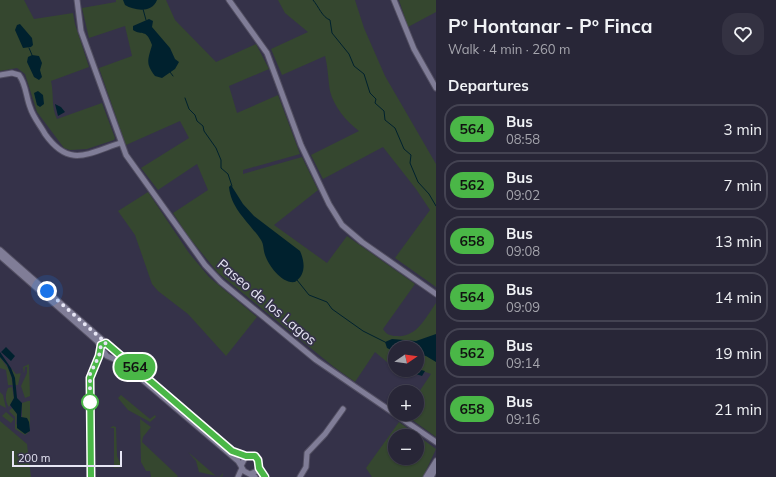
<!DOCTYPE html>
<html lang="en">
<head>
<meta charset="utf-8">
<style>
  body { margin:0; font-family:Mulish,sans-serif; background:#343242; color:#f1f3f6; height:100vh; display:flex; flex-direction:column; font-size:15px; white-space:nowrap }
  * { box-sizing:border-box; margin:0 }
  p { font-size:13px; color:#a5a5ad }
  .icon { flex:none; width:22px; height:22px; fill:none; stroke:currentColor; stroke-width:2; stroke-linecap:round; stroke-linejoin:round }
  .map { position:relative; flex:1; overflow:hidden }
  .sheet { display:flex; flex-direction:column; background:#282637; width:340px }
  .sheet>* { flex:none }
  .badge { padding:0 8px; border-radius:13px; font-size:14px; line-height:26px }
  .needle { width:26px; rotate:77deg }
  .controls { position:absolute; left:388px; top:341px; display:grid; gap:8px }
  .controls a { display:grid; place-items:center; width:36px; height:36px; border-radius:50%; background:#282637; box-shadow:0 1px 3px #0004,0 0 0 1px #444352; font-size:20px }
  .scale { position:absolute; left:12px; bottom:10px; width:110px; box-sizing:border-box; padding-left:4px; border:2px solid #e7e6f5; border-top:0; font-size:11px; line-height:14px; white-space:nowrap; color:#e7e6f5; -webkit-text-stroke:3px #353249; paint-order:stroke }
  .you { position:absolute; width:20px; height:20px; margin:-10px; border:3px solid #fff; border-radius:50%; background:#1a73e8; box-shadow:0 0 0 6px #1a73e833 }
  .map>.badge { position:absolute; translate:-50% -50%; box-shadow:0 0 0 2px #fff }
  h2 { padding:0 12px; font-size:15px; line-height:36px }
  .round { display:grid; place-items:center; flex:none; width:42px; height:42px; border-radius:16px; background:#343242 }
  .headline { display:flex; align-items:center; justify-content:space-between; height:68px; padding:0 12px }
  h1 { font-size:19px; font-weight:700; line-height:30px }
  ul { padding:0; list-style:none }
  li { display:flex; align-items:center; gap:12px; height:50px; margin:0 8px 6px; padding:0 4px; border:2px solid #444352; border-radius:16px }
  li div { flex:1 }
  li b { display:block; font-size:15px }
  li em { font-style:normal }
  li .badge { min-width:44px; font-weight:700; text-align:center }
  main { display:flex; flex:1; min-height:0 }
  .map>svg:first-child { display:block }
  .green { fill:#35472f; fill-rule:evenodd }
  .water { fill:#00212e }
  .lines { fill:none; stroke-linecap:round; stroke-linejoin:round }
  .stream { stroke:#00212e; stroke-width:1 }
  .minor-casing { stroke:#524f62; stroke-width:7 }
  .minor { stroke:#807d97; stroke-width:5 }
  .line-casing { stroke:#fff; stroke-width:9 }
  .line { stroke:#4ab747; stroke-width:6 }
  .walk { stroke:#e7e6f5; stroke-width:4; stroke-dasharray:0 7.2 }
  .stop-dot { fill:#fff; stroke:#4ab747; stroke-width:2 }
  .labels { text-anchor:middle; dominant-baseline:central; stroke-width:3.5; stroke-linejoin:round; paint-order:stroke }
  .street-label { font-size:14px; fill:#e7e6f5; stroke:#353249 }
</style>
</head>
<body>
<main>
<div class="map">
<svg width="436" height="477" viewBox="0 0 436 477">
  <rect width="100%" height="100%" fill="#353249"/>
  <path class="green" d="M0 0H24L34 19 73 13 75 24 89 67 51 81C54 94 51 107 57 119L102 103 115 138 114 140 87 149 70 150 64 148 37 112 25 74 17 68 0 71Z
    M116 0H166L175 20 216 62 256 44 269 69 229 86 237 113 278 95 300 154 243 170V174L302 157 318 190 274 225 327 263 347 236 415 284 383 329C386 334 390 336 396 336 417 338 426 317 436 303V437L404 414H417V395L431 374 417 369V348H395V366L387 362 375 352 355 382 334 367 218 273 188 236 173 213 208 190 197 164 158 190 141 168 189 138 180 121 126 145 99 68 132 56 125 26 89 38 82 8 116 2Z
    M278 0H355L364 28 385 76 436 164V287L395 258 430 210 416 189 383 147 323 179 311 155 359 131C346 121 334 107 330 91 328 79 328 67 325 56L282 75 271 49 308 32 285 13Z
    M399 0H436V12L408 27Z
    M148 192 189 253 209 277 257 317 226 356 188 314 158 291 152 284 135 235 118 211Z
    M0 357 10 371 13 385H8L6 370 0 368Z
    M29 364 30 396 25 398 21 386 27 373V367H25L24 374 23 367Z
    M11 368 16 374 21 373 22 368 18 385H15V378Z
    M12 387 14 398 9 407C5 402 5 394 8 388Z
    M0 392 3 395 6 408 0 405Z
    M121 395 150 419 155 415 156 417 150 422 128 410 118 398Z
    M28 401H30V431L25 435 15 429V417L9 411 12 408 15 410 17 414 16 424 30 431 29 422 22 417V403Z
    M6 412 14 419 11 423 2 416Z
    M140 419 151 427 143 437 142 442 178 476 177 477H151L150 471H146L141 462Z
    M0 421 27 444 31 477H0Z
    M399 422 436 449 423 477H372L366 468ZM395 436H417V458H395Z
    M113 426 116 427 117 456 122 467 114 468V428H110Z
    M188 452 216 476 220 477 223 473V475L221 477 199 472 196 461Z"/>
  <path class="water" d="M123 0H157C152 13 135 11 125 5Z
    M149 19 153 21 152 27 170 48 175 59 179 62 175 69 162 78 155 76C145 63 148 60 152 45 146 28 142 36 133 30V26Z
    M20 24 32 38 33 45 31 47 23 48 15 30 17 25Z
    M32 55 39 56 42 63 40 70 42 77 39 80 34 77 27 62 28 57Z
    M38 91 43 95 44 104 40 107 37 105 34 93Z
    M55 104 61 107 65 112 58 116Z
    M231 185 243 204 254 216 300 251C305 262 306 275 295 282 282 284 269 266 265 255 263 249 264 245 261 240 249 222 231 209 229 187Z
    M436 334V362L426 356 417 354V348H395V352L387 348 385 342 392 339 416 341Z
    M6 347 15 356 11 361 1 352Z
    M0 352 11 368 15 378 17 398 22 403 21 417 27 418 29 422 30 431 25 434 17 428V414L10 405 14 398 12 378 7 365 0 357Z
    M417 369 425 371 422 376 404 370H417Z"/>
  <g class="lines">
    <path class="stream" d="M313 0C319 7 322 17 330 20L332 33 349 54 354 66 364 74 370 93 376 99 375 103 384 111 385 120 395 128 404 149 411 155 410 163 418 182 429 194 436 206
      M143 9 146 20
      M29 48 32 55
      M170 72 173 76
      M185 98 189 109 195 115 197 121 203 126 204 131 216 148 221 160V168L228 174 232 186
      M297 280 309 295 327 302 332 309 363 331 385 342"/>
    <defs>
      <path id="minor" d="M77 0 81 31 126 155 205 265 221 282 316 360 436 442
        M229 0 267 53 301 145 329 204 342 225 362 242 436 294
        M394 0 414 49 436 88
        M0 75 12 73 19 75C26 84 26 97 30 107 33 117 40 125 45 134 69 168 87 154 120 143
        M0 250 106 343
        M0 256 97 341 101 347
        M101 348 107 356 121 362 138 376 238 461 244 471 255 477
        M241 466 246 456H255L259 459V468L257 471 250 474
        M259 468 265 477
        M91 477 90 378 99 355 101 345 104 343 108 344 232 451 246 456
        M238 477 242 468
        M300 477 306 467 307 453 325 434 343 409
        M426 477 436 461
        M431 477 436 468"/>
    </defs>
    <use href="#minor" class="minor-casing"/>
    <use href="#minor" class="minor"/>
  </g>
  <g class="lines">
    <defs>
      <path id="line" d="M91 477 90 378 99 356 101 345 106 343 232 451 246 456H255L258 460 259 468 265 477"/>
    </defs>
    <use href="#line" class="line-casing"/>
    <use href="#line" class="line"/>
    <path class="walk" d="M47 291 106 343 101 345 99 356 90 374V402"/>
  </g>
  <circle class="stop-dot" cx="90" cy="402" r="8"/>
  <g class="labels">
    <g class="street-label">
      <text transform="translate(267 302) rotate(40)">Paseo de los Lagos</text>
    </g>
  </g>
</svg>
<div class="controls">
<a><svg class="needle" viewBox="-14 -14 28 28"><path d="M0-13l5 13h-10z" fill="#e53935"/><path d="M0 13l5-13h-10z" fill="#a5a5ad"/></svg></a>
<a>+</a>
<a>−</a>
</div>
<div class="scale">200 m</div>
<div class="you" style="left:47px;top:291px"></div>
<b class="badge" style="left:135px;top:367px;background:#4ab747;color:#111">564</b>
</div>
<section class="sheet">
<div class="headline"><div><h1>Pº Hontanar - Pº Finca</h1><p>Walk · 4 min · 260 m</p></div><a class="round"><svg class="icon" aria-label="heart" viewBox="0 0 24 24"><path d="M12 20l-8-8c-3-5 5-10 8-4 3-6 11-1 8 4z"/></svg></a></div>
<h2>Departures</h2>
<ul>
<li><span class="badge" style="background:#4ab747;color:#111">564</span><div><b>Bus</b><p>08:58</p></div><em>3 min</em></li>
<li><span class="badge" style="background:#4ab747;color:#111">562</span><div><b>Bus</b><p>09:02</p></div><em>7 min</em></li>
<li><span class="badge" style="background:#4ab747;color:#111">658</span><div><b>Bus</b><p>09:08</p></div><em>13 min</em></li>
<li><span class="badge" style="background:#4ab747;color:#111">564</span><div><b>Bus</b><p>09:09</p></div><em>14 min</em></li>
<li><span class="badge" style="background:#4ab747;color:#111">562</span><div><b>Bus</b><p>09:14</p></div><em>19 min</em></li>
<li><span class="badge" style="background:#4ab747;color:#111">658</span><div><b>Bus</b><p>09:16</p></div><em>21 min</em></li>
</ul>
</section>
</main>
</body>
</html>
